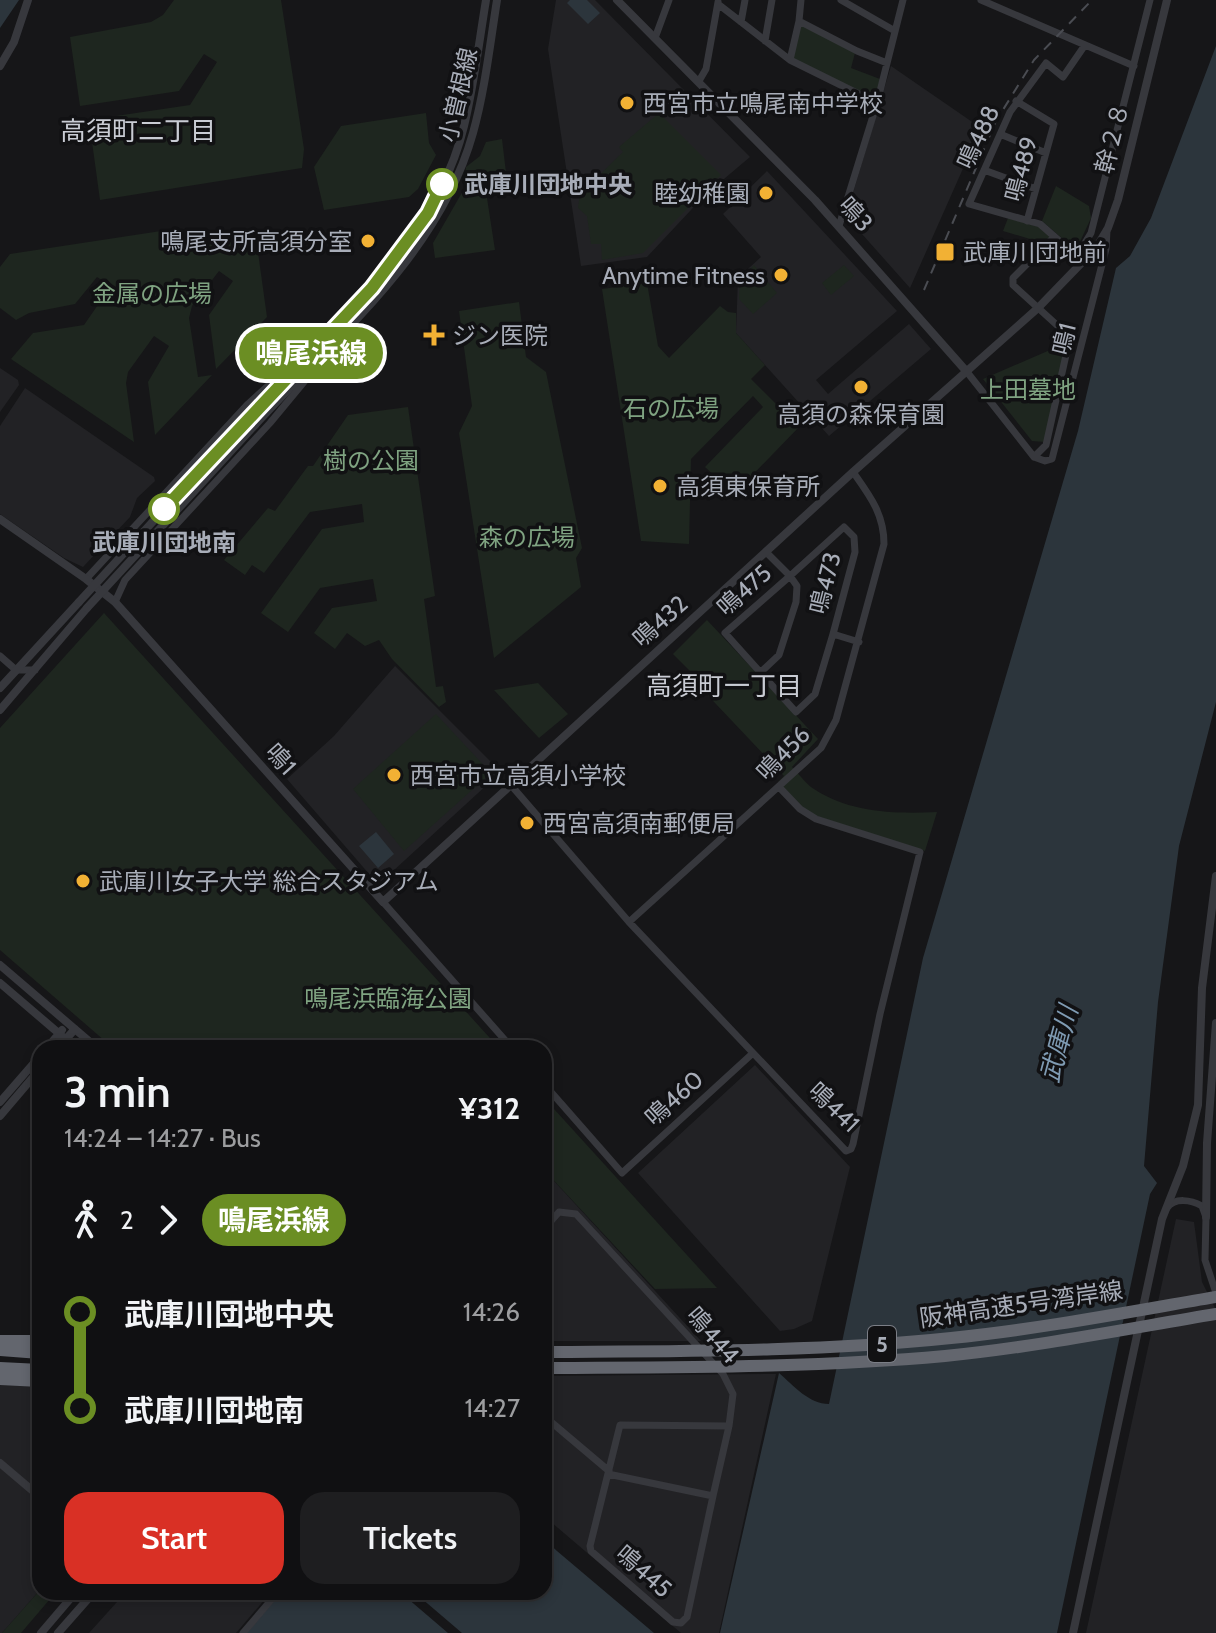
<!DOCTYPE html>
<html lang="en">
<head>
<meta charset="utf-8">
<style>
  body { margin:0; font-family:Cabin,"Noto Sans JP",sans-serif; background:#1e1e20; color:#f1f3f6; height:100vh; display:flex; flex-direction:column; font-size:30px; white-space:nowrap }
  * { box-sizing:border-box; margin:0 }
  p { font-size:26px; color:#9c9d9f }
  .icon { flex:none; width:44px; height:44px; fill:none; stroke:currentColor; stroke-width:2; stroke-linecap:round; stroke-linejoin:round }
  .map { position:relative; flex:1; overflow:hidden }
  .sheet { position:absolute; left:32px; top:1040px; width:520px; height:560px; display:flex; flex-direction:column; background:#101012; border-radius:24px; box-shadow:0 4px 12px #0003,0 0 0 2px #303032 }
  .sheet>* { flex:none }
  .badge { padding:0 16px; border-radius:26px; font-size:28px; line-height:52px }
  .map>.badge { position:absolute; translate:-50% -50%; box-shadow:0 0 0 4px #fff }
  .legs { display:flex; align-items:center; gap:12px; height:88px; padding:0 32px; font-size:26px }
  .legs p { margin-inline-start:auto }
  .headline { display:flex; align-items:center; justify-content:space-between; height:136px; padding:0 32px }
  h1 { font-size:44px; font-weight:600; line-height:60px }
  .cta { display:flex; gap:16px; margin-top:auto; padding:16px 32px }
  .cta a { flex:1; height:92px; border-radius:24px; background:#d93025; color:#fff; font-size:32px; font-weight:600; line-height:92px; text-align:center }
  .cta a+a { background:#1e1e20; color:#f1f3f6 }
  ul { padding:0 32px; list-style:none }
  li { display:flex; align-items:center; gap:28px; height:96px; font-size:30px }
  li i { display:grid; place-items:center; width:12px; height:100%; margin:0 10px; background:currentColor }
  li i::after { content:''; width:20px; height:20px; margin:-10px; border:6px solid; border-radius:50%; background:#101012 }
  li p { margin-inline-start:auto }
  li:first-child i { background:linear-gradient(#0000 50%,currentColor 0) }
  li:last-child i { background:linear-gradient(currentColor 50%,#0000 0) }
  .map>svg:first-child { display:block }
  .built { fill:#222225 }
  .green { fill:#1e261f }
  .water { fill:#2c353c }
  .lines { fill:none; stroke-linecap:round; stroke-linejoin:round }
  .minor { stroke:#37383d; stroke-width:7 }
  .tertiary { stroke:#37383d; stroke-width:8 }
  .motorway { stroke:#63666e; stroke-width:12 }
  .rail { stroke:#4a4c52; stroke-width:2; stroke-dasharray:10 8; stroke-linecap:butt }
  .tertiary-bridge { stroke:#37383d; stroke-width:8 }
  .motorway-bridge { stroke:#63666e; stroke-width:12 }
  .line-1-casing { stroke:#fff; stroke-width:18 }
  .line-1 { stroke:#6b8e23; stroke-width:12 }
  .poi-dot { fill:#f2b134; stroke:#111113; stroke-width:3 }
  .stop-1-dot { fill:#fff; stroke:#6b8e23; stroke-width:4 }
  .labels { text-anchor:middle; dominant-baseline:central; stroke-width:7; stroke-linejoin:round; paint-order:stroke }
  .shield { fill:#111113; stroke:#7b7e86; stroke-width:2 }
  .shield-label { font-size:22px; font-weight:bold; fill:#a8adb8 }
  .street-label { font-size:24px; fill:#a8adb8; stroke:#111113 }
  .poi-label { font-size:24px; fill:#a8adb8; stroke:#111113; text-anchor:start }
  .stop-label { font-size:24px; font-weight:bold; fill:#a8adb8; stroke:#111113; text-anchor:start }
  .park-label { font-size:24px; fill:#7fa381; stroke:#111113 }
  .neighbourhood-label { font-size:26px; fill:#c9ccd4; stroke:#111113 }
  .water-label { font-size:26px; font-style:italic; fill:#7f9bb3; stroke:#111113 }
</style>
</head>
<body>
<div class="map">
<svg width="1216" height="1633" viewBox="0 0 1216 1633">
  <rect width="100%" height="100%" fill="#161618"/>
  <path class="built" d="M556 0H595L750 157 705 195 647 257 581 266 548 49Z
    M891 66 981 128 910 288 846 216Z
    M767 171 897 311 816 380 828 394 909 324 931 349 829 436 736 333 738 278 761 257 723 214Z
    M0 368 18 380 19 385 0 412Z
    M25 388 154 477 155 481 137 498 130 517 83 567 64 558 0 514V426Z
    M395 666 501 772 381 882H376L287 779 334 736Z
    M755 1065 850 1167 812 1321 794 1329 780 1331 638 1173Z
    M544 1170 701 1341H544Z
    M1176 1219 1194 1222 1202 1282 1216 1310V1633H1086Z
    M776 1374 719 1633H681L544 1516V1376Z
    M0 1385H40V1590L2 1633H0Z
    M126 1592H271L236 1633H89Z"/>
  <path class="green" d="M174 0H281L304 149 302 168 100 200 89 120 190 105 217 62 204 54 179 91 80 106 70 37 151 22 163 15Z
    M800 23 855 53 851 68 880 79 875 99 792 60Z
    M426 113 429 143 436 155 418 189 409 197 324 210 314 167 341 126Z
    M659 113 721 175 643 253 602 260 601 244H591L587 216 578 208 580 194 623 152 619 147Z
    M502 139 507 181 485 185 495 250 435 258 433 243 464 189 466 167 480 156 486 142Z
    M1056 186 1089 206 1091 218 1078 246H1071L1042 221Z
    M1008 218 1039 227 1050 237 1039 248 1030 239 1003 231Z
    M161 231 165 251 256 238 267 317 216 369 209 315 233 281 219 271 192 306 189 318 198 377 212 375 155 435 148 382 169 346 154 336 128 372 126 383 134 442 11 359 33 333 84 325 111 286 97 277 75 304 29 313 16 320 0 308V267L10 254Z
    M754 265 777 293 753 314 739 299 740 280Z
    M844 265 854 276 831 295 822 283Z
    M647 283 658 346 669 358 720 306 728 312 736 313V333L765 365 751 379 799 427 734 494 705 467 763 407 753 396 691 459 689 544 641 541 602 289Z
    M519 302 526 357 546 372 582 548 576 558 581 587 494 658 459 433 472 406 459 311Z
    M1066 343 1045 442 1032 441 983 379Z
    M408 407 435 596 424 599 436 687 443 686 446 702 439 707 392 659 379 640 365 646 347 633 335 649 314 633 332 608 377 601 373 579 320 588 288 632 261 613 322 529 364 522 362 504 310 512 264 573 252 565 245 575 224 560 268 508 275 511 308 466H313L348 415Z
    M104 613 499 1048H113L0 950V728Z
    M707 620 818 739 792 767C799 774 806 784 814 789 850 813 896 814 937 812L925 851 816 816 802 807 778 782 784 776 698 685 695 676 673 654Z
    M538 683 568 714 539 738 494 690Z
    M436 714 491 773 404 851 353 789Z
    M544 1098 717 1288 655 1289 544 1170Z
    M40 1590V1592H56L21 1633H2Z"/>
  <path class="water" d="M0 0H19L0 28Z
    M570 0H587L600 13 588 24 567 3Z
    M1216 46V702L1179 846 1158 1002 1144 1166 1157 1183 1150 1194 1057 1633H720L779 1373C794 1386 809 1404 829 1404L923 958 1078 431 1116 268 1130 256 1151 218Z
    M376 832 394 854 378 868 359 846Z
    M544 1539 557 1551 654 1633H462L414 1592H544Z
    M282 1592H400L448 1633H247Z"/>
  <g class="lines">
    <path class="minor" d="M841 0 895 31
      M981 0 1134 66
      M718 4 790 60 799 21 857 51 887 63
      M799 21 801 0
      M741 22 745 0
      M655 38 669 0
      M765 41 772 0
      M1085 45 1063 77 1046 63 1010 112 969 204 1040 224 1072 252 1080 251 1091 233 1150 0
      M790 60 877 103
      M699 81 706 69 718 2
      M1016 101 1054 124 1027 221
      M1000 134 1046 153
      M984 170 1036 189
      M839 226 877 103 903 0
      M967 372 1034 457 1045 461 1052 459 1106 249 1107 230
      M1034 457 1046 445 1070 337 1013 285V278L1054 237
      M766 552 790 576 844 527 854 537 855 552 833 634 859 642
      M86 579 248 404 289 367 309 353
      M115 602 125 580 270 423 323 359
      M0 656 16 670H35
      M761 672 779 655 796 602 797 586 790 576 725 633 796 712 815 694 833 634
      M510 784 629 922 846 1151 851 1149 853 1144 880 1014 920 852 816 819 800 809 779 787
      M383 902 512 1048
      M629 922 821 748 836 720 884 544C884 514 870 496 853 472
      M544 1084 622 1173 753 1053
      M1167 1208C1175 1197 1191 1200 1202 1206L1206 1217 1205 1260 1216 1293
      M544 1229 559 1212 576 1214 723 1374 733 1394 729 1426 713 1496 608 1474
      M544 1416 609 1471
      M713 1496 687 1617 681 1623 673 1622 591 1551 590 1546 620 1425 729 1426
      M243 1633 278 1592"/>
    <path class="tertiary" d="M617 0 815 200 967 372
      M0 66 14 42 28 0
      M248 418C329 335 436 243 464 126 474 85 479 42 486 0
      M255 425C337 335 439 255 473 133 485 90 490 44 497 0
      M0 519 86 579 115 602 383 902 853 472 1038 308 1096 248 1108 228 1118 200 1167 0
      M0 688 79 602
      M0 710 87 608
      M0 965 97 1048
      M0 983 76 1048
      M47 1048 62 1030
      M58 1048 75 1029
      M0 1102 40 1056
      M0 1116 40 1069
      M1206 1217 1207 1143 1216 1023
      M0 1463 40 1497
      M41 1633 76 1592
      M58 1633 94 1592
      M1073 1633 1162 1219 1183 1166 1198 1105 1202 988 1216 876"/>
    <path class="motorway" d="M0 1341H40
      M0 1350 40 1353
      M0 1368 40 1370
      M0 1379 40 1381"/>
    <path class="rail" d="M924 290 996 121 1034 60 1092 0"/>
    <path class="tertiary-bridge" d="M79 602 248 418
      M87 608 255 425"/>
    <path class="motorway-bridge" d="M544 1352C680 1351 816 1352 951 1338 1040 1329 1128 1312 1216 1297
      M544 1368C678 1367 812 1368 945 1356 1036 1347 1126 1329 1216 1314"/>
  </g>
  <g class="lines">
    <defs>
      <path id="line-1" d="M164 509 372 288 428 213 442 184"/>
    </defs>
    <use href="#line-1" class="line-1-casing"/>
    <use href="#line-1" class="line-1"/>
  </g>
  <g class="poi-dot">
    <circle cx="627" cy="103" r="8"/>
    <circle cx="766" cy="193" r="8"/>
    <circle cx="368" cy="241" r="8"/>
    <rect x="935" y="242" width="20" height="20" rx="4"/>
    <circle cx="781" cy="275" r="8"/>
    <path d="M430 323h8v8h8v8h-8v8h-8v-8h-8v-8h8z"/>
    <circle cx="861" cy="387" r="8"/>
    <circle cx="660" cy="486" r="8"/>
    <circle cx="394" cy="775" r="8"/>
    <circle cx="527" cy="823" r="8"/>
    <circle cx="83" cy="881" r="8"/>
  </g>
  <g class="stop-1-dot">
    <circle cx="442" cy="184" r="14"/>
    <circle cx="164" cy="509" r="14"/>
  </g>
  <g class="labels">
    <rect class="shield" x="868" y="1326" width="28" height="36" rx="6"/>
    <g class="shield-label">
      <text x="882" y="1344">5</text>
    </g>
    <g class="street-label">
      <text transform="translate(458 95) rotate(-77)">小曽根線</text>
      <text transform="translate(978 137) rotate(-65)">鳴488</text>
      <text transform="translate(1112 138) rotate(-76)">幹２８</text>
      <text transform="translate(1021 169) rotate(-75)">鳴489</text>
      <text transform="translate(856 214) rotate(48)">鳴3</text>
      <text transform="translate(1064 339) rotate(-76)">鳴1</text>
      <text transform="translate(825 583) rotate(-76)">鳴473</text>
      <text transform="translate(744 590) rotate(-42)">鳴475</text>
      <text transform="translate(660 621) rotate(-42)">鳴432</text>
      <text transform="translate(783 753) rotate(-46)">鳴456</text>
      <text transform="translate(281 759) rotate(48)">鳴1</text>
      <text transform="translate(674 1098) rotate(-42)">鳴460</text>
      <text transform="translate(834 1107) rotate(44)">鳴441</text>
      <text transform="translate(1021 1304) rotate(-8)">阪神高速5号湾岸線</text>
      <text transform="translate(713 1335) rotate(49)">鳴444</text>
      <text transform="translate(644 1571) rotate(41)">鳴445</text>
    </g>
    <g class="poi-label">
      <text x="643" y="103">西宮市立鳴尾南中学校</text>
      <text x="750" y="193" text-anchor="end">睦幼稚園</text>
      <text x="352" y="241" text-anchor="end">鳴尾支所高須分室</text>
      <text x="963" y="252">武庫川団地前</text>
      <text x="765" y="275" text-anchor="end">Anytime Fitness</text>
      <text x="452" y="335">ジン医院</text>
      <text x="861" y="414" text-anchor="middle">高須の森保育園</text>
      <text x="676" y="486">高須東保育所</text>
      <text x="410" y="775">西宮市立高須小学校</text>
      <text x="543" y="823">西宮高須南郵便局</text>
      <text x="99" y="881">武庫川女子大学 総合スタジアム</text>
    </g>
    <g class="stop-label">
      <text x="464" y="184">武庫川団地中央</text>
      <text x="164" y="542" text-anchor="middle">武庫川団地南</text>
    </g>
    <g class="park-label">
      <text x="152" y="293">金属の広場</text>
      <text x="1028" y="389">上田墓地</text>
      <text x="671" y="408">石の広場</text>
      <text x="371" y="460">樹の公園</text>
      <text x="527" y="537">森の広場</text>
      <text x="388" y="998">鳴尾浜臨海公園</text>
    </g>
    <g class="neighbourhood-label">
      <text x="138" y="131">高須町二丁目</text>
      <text x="724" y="686">高須町一丁目</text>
    </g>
    <g class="water-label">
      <text transform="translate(1059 1044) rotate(-75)">武庫川</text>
    </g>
  </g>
</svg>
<b class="badge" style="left:311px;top:353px;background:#6b8e23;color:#fff">鳴尾浜線</b>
<section class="sheet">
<div class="headline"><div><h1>3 min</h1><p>14:24 – 14:27 · Bus</p></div><b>¥312</b></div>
<div class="legs"><svg class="icon" aria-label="walk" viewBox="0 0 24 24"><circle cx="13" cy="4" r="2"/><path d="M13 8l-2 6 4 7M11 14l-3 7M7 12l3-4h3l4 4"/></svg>2<svg class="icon" aria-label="forward" viewBox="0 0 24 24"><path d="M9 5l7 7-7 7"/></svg><b class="badge" style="background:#6b8e23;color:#fff">鳴尾浜線</b></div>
<ul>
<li><i style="color:#6b8e23"></i><b>武庫川団地中央</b><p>14:26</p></li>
<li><i style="color:#6b8e23"></i><b>武庫川団地南</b><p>14:27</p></li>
</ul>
<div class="cta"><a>Start</a><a>Tickets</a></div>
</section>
</div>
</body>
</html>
